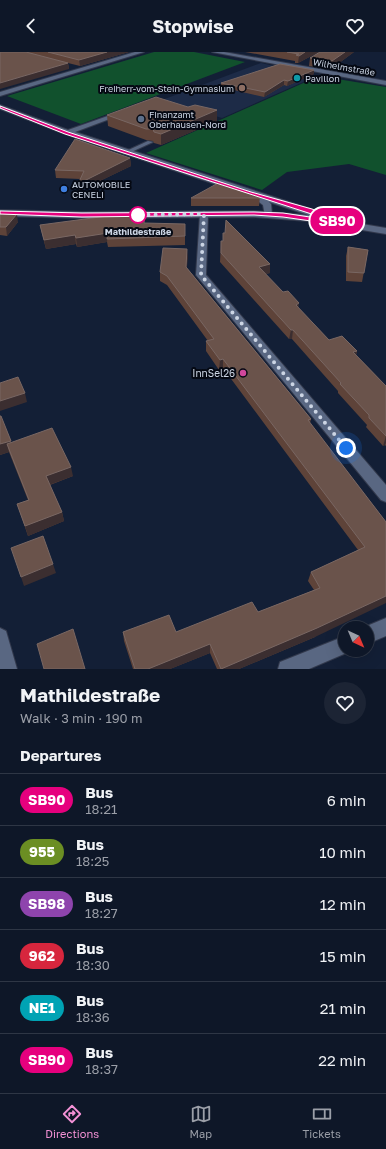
<!DOCTYPE html>
<html lang="en">
<head>
<meta charset="utf-8">
<style>
  body { margin:0; font-family:"Golos Text",sans-serif; background:#1c2434; color:#f1f3f6; height:100vh; display:flex; flex-direction:column; font-size:15px; white-space:nowrap }
  * { box-sizing:border-box; margin:0 }
  p { font-size:13px; color:#9b9fa8 }
  .icon { flex:none; width:22px; height:22px; fill:none; stroke:currentColor; stroke-width:2; stroke-linecap:round; stroke-linejoin:round }
  .map { position:relative; height:617px; overflow:hidden }
  .sheet { display:flex; flex-direction:column; background:#0e1728; flex:1 }
  .sheet>* { flex:none }
  .badge { padding:0 8px; border-radius:13px; font-size:14px; line-height:26px }
  .needle { width:26px; rotate:136deg }
  .buttons { position:absolute; left:338px; top:569px; display:grid; gap:8px }
  .buttons a { display:grid; place-items:center; width:36px; height:36px; border-radius:50%; background:#0e1728; box-shadow:0 4px 16px #0002,0 0 0 1px #2e3645; font-size:20px }
  .you { position:absolute; width:20px; height:20px; margin:-10px; border:3px solid #fff; border-radius:50%; background:#1a73e8; box-shadow:0 0 0 6px #1a73e833 }
  .map>.badge { position:absolute; translate:-50% -50%; box-shadow:0 0 0 2px #fff }
  h2 { padding:0 20px; font-size:15px; line-height:36px }
  .round { display:grid; place-items:center; flex:none; width:42px; height:42px; border-radius:21px; background:#1c2434 }
  .headline { display:flex; align-items:center; justify-content:space-between; height:68px; padding:0 20px }
  h1 { font-size:19px; font-weight:700; line-height:30px }
  ul { padding:0; list-style:none }
  li { display:flex; align-items:center; gap:12px; height:52px; padding:0 20px; border-top:1px solid #2e3645 }
  li div { flex:1 }
  li b { display:block; font-size:15px }
  li em { font-style:normal }
  li .badge { min-width:44px; font-weight:700; text-align:center }
  header { display:flex; justify-content:space-between; align-items:center; height:52px; padding:0 20px; background:#0e1728; font-size:18px; font-weight:700 }
  .dock { display:flex; justify-content:space-around; align-items:center; height:56px; border-top:1px solid #2e3645; background:#0e1728; font-size:11px; color:#9b9fa8 }
  .dock a { display:grid; justify-items:center; gap:2px }
  .dock .selected { color:#f391d5 }
  .map>svg:first-child { display:block }
  .built { fill:#1d2b47 }
  .green { fill:#11512d }
  .lines { fill:none; stroke-linecap:round; stroke-linejoin:round }
  .service-casing { stroke:#32394c; stroke-width:2 }
  .minor-casing { stroke:#32394c; stroke-width:2 }
  .secondary-casing { stroke:#32394c; stroke-width:2 }
  .service { fill:#596782; fill-rule:evenodd }
  .minor { fill:#596782; fill-rule:evenodd }
  .secondary { fill:#596782; fill-rule:evenodd }
  .wall { fill:#5e4339 }
  .shaded-wall { fill:#3b2e30 }
  .building { fill:#6a534b; stroke:#796763 }
  .line { fill:#e6007e; stroke:#fff }
  .walk { stroke:#ccd5e4; stroke-width:4; stroke-dasharray:0 7.2 }
  .culture-dot { fill:#0f9aa8; stroke:#050913; stroke-width:1.5 }
  .education-dot { fill:#8d6e63; stroke:#050913; stroke-width:1.5 }
  .service-dot { fill:#5c6f8a; stroke:#050913; stroke-width:1.5 }
  .shop-dot { fill:#3f7fe0; stroke:#050913; stroke-width:1.5 }
  .stop-dot { fill:#fff; stroke:#e6007e; stroke-width:2 }
  .hotel-dot { fill:#d1479c; stroke:#050913; stroke-width:1.5 }
  .labels { text-anchor:middle; dominant-baseline:central; stroke-width:4; stroke-linejoin:round; paint-order:stroke }
  .far-street-label { font-size:9px; fill:#ccd5e4; stroke:#050913 }
  .far-poi-label { font-size:9px; fill:#ccd5e4; stroke:#050913; text-anchor:start }
  .far-stop-label { font-size:9px; font-weight:bold; fill:#ccd5e4; stroke:#050913 }
  .poi-label { font-size:10px; fill:#ccd5e4; stroke:#050913; text-anchor:end }
</style>
</head>
<body>
<header><svg class="icon" aria-label="back" viewBox="0 0 24 24"><path d="M15 5l-7 7 7 7"/></svg>Stopwise<svg class="icon" aria-label="heart" viewBox="0 0 24 24"><path d="M12 20l-8-8c-3-5 5-10 8-4 3-6 11-1 8 4z"/></svg></header>
<div class="map">
<svg width="386" height="617" viewBox="0 0 386 617">
  <rect width="100%" height="100%" fill="#131f36"/>
  <path class="built" d="M261 11 317 24 222 66 162 48Z"/>
  <path class="green" d="M154 0H194L245 10 81 72 7 44Z
    M319 24 386 35V123L349 112 287 120 262 138 146 101Z"/>
  <g class="lines">
    <defs>
      <path id="service" d="M148 89 153 90 127 102 122 101Z"/>
      <path id="minor" d="M135 0H144L0 44V40Z
        M212 0H224L386 29V33Z
        M0 53 68 78 119 60H123V62L75 80 317 159 350 172 348 174H342L269 150 271 152 272 162 271 164H265L263 153 251 144 65 82 0 57Z
        M204 159 208 162 206 223 386 433V450L381 448 196 223 200 162Z
        M386 566V584L367 592V576H362Z
        M345 584V598H352L351 599 309 617H278L280 610Z"/>
      <path id="secondary" d="M0 158 82 160 254 159 308 163 386 176V182L308 169 254 165 82 166 0 164Z
        M0 576 6 579 17 617H0Z"/>
    </defs>
    <use href="#service" class="service-casing"/>
    <use href="#minor" class="minor-casing"/>
    <use href="#secondary" class="secondary-casing"/>
    <use href="#service" class="service"/>
    <use href="#minor" class="minor"/>
    <use href="#secondary" class="secondary"/>
  </g>
  <path class="wall" d="M0 0H129L80 14 68 11 69 17Z
    M245 0H319L298 11H295V9Z
    M354 0 331 17 309 14 310 6Z
    M314 22 287 34 284 33 264 45 221 35V31Z
    M107 63 217 69 161 93 154 91 153 89 146 88 108 74Z
    M130 106 131 114 79 139 80 127 56 126 55 118Z
    M260 144 259 154H191V146Z
    M0 160 18 170 7 184 0 183Z
    M185 172V193L108 195 107 190 77 195 76 192 46 197 42 182 40 173Z
    M221 189 270 212V221L265 222 329 288 357 299 356 303 386 334V394L385 393 383 394 366 375 367 373 338 341V339L292 287H289L220 210Z
    M348 195 368 198 362 230 346 229V204Z
    M187 197V216L311 367 310 371 386 470 315 585 239 617H217L210 601 170 617H133L124 589 123 580H176L258 560 314 538 308 529 311 520 358 498 223 316 219 318 206 299V289H208L167 233 160 229V220Z
    M0 364 11 390 73 424 50 433 62 460 64 469 28 484 17 452 28 448 9 400 0 403Z"/>
  <path class="shaded-wall" d="M107 0H129L80 14 79 8Z
    M305 0H319L298 11 299 4Z
    M345 0H354L331 17 332 9Z
    M68 11 69 17 0 37V31Z
    M314 18V22L287 34 288 29Z
    M284 28V33L264 45 265 40Z
    M217 58V69L161 93V82Z
    M130 106 131 114 79 139 78 132Z
    M17 162 18 170 7 184 6 175Z
    M108 181 107 190 77 195 76 186Z
    M75 183 76 192 46 197 44 188Z
    M187 197 188 206 186 224V215Z
    M270 212V221L258 224 259 215Z
    M299 251 298 260 296 253Z
    M291 278H293L292 287H289Z
    M357 299 355 308 353 300Z
    M223 307V316L219 318 220 308Z
    M25 341 27 350 0 359V349Z
    M386 384V391L385 393 383 394Z
    M11 389 13 398 7 392 9 400 0 403V392Z
    M71 415 73 424 49 433 46 424Z
    M62 460 64 469 28 484 25 474Z
    M53 512 56 521 24 534 21 525Z
    M386 544V551L315 585 239 617H221Z
    M210 592V601L170 617H148Z"/>
  <path class="building" d="M0 0H26L68 11 0 31Z
    M48 0H107L79 8Z
    M287 0H305L299 4 296 3 299 2Z
    M320 0H345L332 9 310 6Z
    M280 12 314 18 288 29 284 28 265 40 221 31Z
    M156 45 188 55 195 53 217 58 161 82 154 80 153 77H146L107 63Z
    M75 87 130 106 78 132 84 119 55 118Z
    M220 130 260 144V146H191Z
    M145 159 144 171 185 172V184L107 187 108 181 76 186 75 183 44 188 40 173Z
    M0 160 17 162 6 175H0Z
    M226 168 270 212 259 215 283 240 288 239 299 251 296 253 329 288 342 284 357 299 353 300 386 334V384L369 366V363L340 332 341 331 293 278H291L221 201V189H223V181H225Z
    M348 195 368 198 364 221 348 220Z
    M163 196 187 197 186 215 311 367 308 368 386 470V544L317 576 221 617 210 592 148 617H135L123 580 169 563 176 580 252 550 258 560 320 536 311 520 365 495 223 307 220 308 206 289 214 287 167 224 160 220Z
    M18 325 25 341 0 349V331Z
    M0 364H1L11 389 0 392Z
    M52 376 71 415 46 424 62 460 25 474 17 452 29 448 7 392Z
    M43 484 53 512 21 525 11 496Z
    M73 577 85 617H44L37 592Z"/>
  <path class="line" d="M0 54 68 80 251 140 312 157 348 172 346 174 283 165 254 163 82 165 0 162V159L82 161 254 160 283 161 330 168 65 82 0 56Z"/>
  <g class="lines">
    <path class="walk" d="M138 163H136L204 162 201 223 346 396"/>
  </g>
  <circle class="culture-dot" cx="297" cy="26" r="4"/>
  <circle class="education-dot" cx="242" cy="36" r="4"/>
  <circle class="service-dot" cx="141" cy="67" r="4"/>
  <circle class="shop-dot" cx="64" cy="137" r="4"/>
  <circle class="stop-dot" cx="138" cy="163" r="8"/>
  <circle class="hotel-dot" cx="243" cy="321" r="4"/>
  <g class="labels">
    <g class="far-street-label">
      <text transform="translate(344 15) rotate(10)">Wilhelmstraße</text>
    </g>
    <g class="far-poi-label">
      <text x="305" y="26">Pavillon</text>
      <text x="234" y="36" text-anchor="end">Freiherr-vom-Stein-Gymnasium</text>
      <text x="149" y="62">Finanzamt<tspan x="149" dy="10">Oberhausen-Nord</tspan></text>
      <text x="72" y="132">AUTOMOBILE<tspan x="72" dy="10">CENELI</tspan></text>
    </g>
    <g class="far-stop-label">
      <text x="138" y="179">Mathildestraße</text>
    </g>
    <g class="poi-label">
      <text x="235" y="321">InnSel26</text>
    </g>
  </g>
</svg>
<div class="buttons">
<a><svg class="needle" viewBox="-14 -14 28 28"><path d="M0-13l5 13h-10z" fill="#e53935"/><path d="M0 13l5-13h-10z" fill="#9b9fa8"/></svg></a>
</div>
<div class="you" style="left:346px;top:396px"></div>
<b class="badge" style="left:337px;top:169px;background:#e6007e;color:#fff">SB90</b>
</div>
<section class="sheet">
<div class="headline"><div><h1>Mathildestraße</h1><p>Walk · 3 min · 190 m</p></div><a class="round"><svg class="icon" aria-label="heart" viewBox="0 0 24 24"><path d="M12 20l-8-8c-3-5 5-10 8-4 3-6 11-1 8 4z"/></svg></a></div>
<h2>Departures</h2>
<ul>
<li><span class="badge" style="background:#e6007e;color:#fff">SB90</span><div><b>Bus</b><p>18:21</p></div><em>6 min</em></li>
<li><span class="badge" style="background:#6b8e23;color:#fff">955</span><div><b>Bus</b><p>18:25</p></div><em>10 min</em></li>
<li><span class="badge" style="background:#8e44ad;color:#fff">SB98</span><div><b>Bus</b><p>18:27</p></div><em>12 min</em></li>
<li><span class="badge" style="background:#d7263d;color:#fff">962</span><div><b>Bus</b><p>18:30</p></div><em>15 min</em></li>
<li><span class="badge" style="background:#00a3b4;color:#fff">NE1</span><div><b>Bus</b><p>18:36</p></div><em>21 min</em></li>
<li><span class="badge" style="background:#e6007e;color:#fff">SB90</span><div><b>Bus</b><p>18:37</p></div><em>22 min</em></li>
</ul>
</section>
<nav class="dock">
<a class="selected"><svg class="icon" aria-label="directions" viewBox="0 0 24 24"><path d="M12 3l9 9-9 9-9-9zM9 14v-3h6M13 9l2 2-2 2"/></svg>Directions</a>
<a><svg class="icon" aria-label="map" viewBox="0 0 24 24"><path d="M3 6l6-2 6 2 6-2v14l-6 2-6-2-6 2zM9 4v14M15 6v14"/></svg>Map</a>
<a><svg class="icon" aria-label="tickets" viewBox="0 0 24 24"><path d="M3 7h18v10H3zM15 7v10"/></svg>Tickets</a>
</nav>
</body>
</html>
